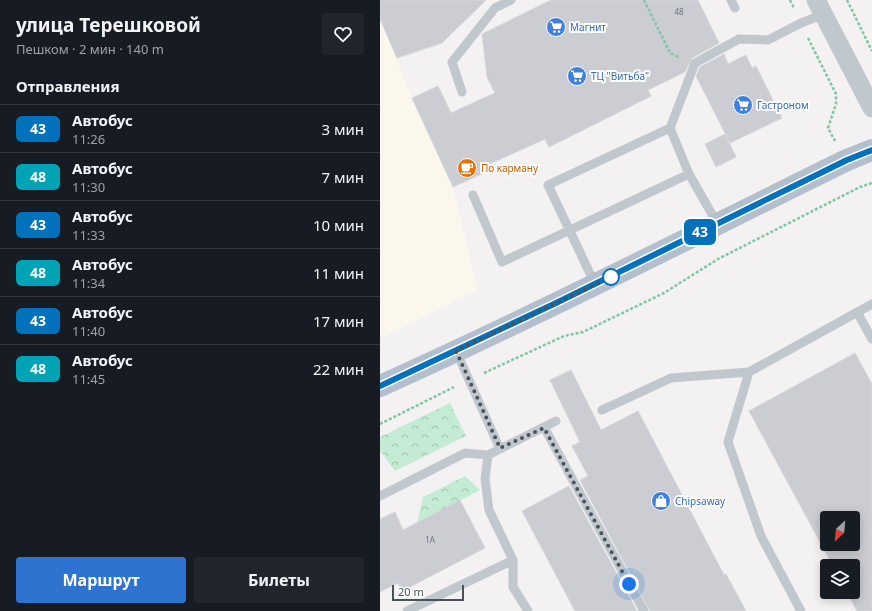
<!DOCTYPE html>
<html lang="ru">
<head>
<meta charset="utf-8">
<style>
  body { margin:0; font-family:"Noto Sans",sans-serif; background:#20242c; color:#f1f3f6; height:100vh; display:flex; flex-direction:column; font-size:15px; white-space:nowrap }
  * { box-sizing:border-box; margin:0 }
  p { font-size:13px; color:#9ea1a6 }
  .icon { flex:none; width:22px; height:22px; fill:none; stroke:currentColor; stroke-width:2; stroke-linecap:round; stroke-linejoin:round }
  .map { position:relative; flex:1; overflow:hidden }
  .side { display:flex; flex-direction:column; background:#171b24; width:380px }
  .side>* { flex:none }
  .badge { padding:0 8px; border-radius:6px; font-size:14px; line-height:26px }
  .needle { width:26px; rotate:206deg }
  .fabs { position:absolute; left:440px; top:511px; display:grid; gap:8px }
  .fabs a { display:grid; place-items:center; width:40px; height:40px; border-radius:4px; background:#171b24; box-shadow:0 2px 10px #0003; font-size:20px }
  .scale { position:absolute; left:12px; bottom:10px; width:72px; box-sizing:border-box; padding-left:4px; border:2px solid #4a535c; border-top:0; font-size:11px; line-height:14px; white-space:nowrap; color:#4a535c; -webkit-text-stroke:3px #fff; paint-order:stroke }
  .you { position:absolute; width:20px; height:20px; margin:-10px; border:3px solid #fff; border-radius:50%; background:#1a73e8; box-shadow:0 0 0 6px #1a73e833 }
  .map>.badge { position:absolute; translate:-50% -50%; box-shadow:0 0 0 2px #fff }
  h2 { padding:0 16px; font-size:15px; line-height:36px }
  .round { display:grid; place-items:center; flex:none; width:42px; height:42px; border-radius:4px; background:#20242c }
  .summary { display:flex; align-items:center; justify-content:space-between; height:68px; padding:0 16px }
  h1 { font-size:19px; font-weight:700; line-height:30px }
  .primary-button { display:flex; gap:8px; margin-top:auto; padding:8px 16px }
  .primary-button a { flex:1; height:46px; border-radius:4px; background:#2e73cf; color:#fff; font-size:16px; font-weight:700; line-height:46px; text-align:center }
  .primary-button a+a { background:#20242c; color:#f1f3f6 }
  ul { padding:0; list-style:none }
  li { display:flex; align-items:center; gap:12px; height:48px; padding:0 16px; border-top:1px solid #363941 }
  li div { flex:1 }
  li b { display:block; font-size:15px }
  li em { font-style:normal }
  li .badge { min-width:44px; font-weight:700; text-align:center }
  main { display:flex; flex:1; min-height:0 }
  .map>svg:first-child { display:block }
  .commercial { fill:#fbf7ed }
  .forest { fill:url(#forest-crowns) }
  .building { fill:#cbcdd2; stroke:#d5d7db; fill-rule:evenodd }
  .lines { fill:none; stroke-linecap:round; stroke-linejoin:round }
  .path { stroke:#80c5a4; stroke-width:2.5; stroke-dasharray:3 2; stroke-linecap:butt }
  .service { stroke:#c0c7cd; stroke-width:9 }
  .minor { stroke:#c0c7cd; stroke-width:19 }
  .primary { stroke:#b3bfcc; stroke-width:22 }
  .line-casing { stroke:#fff; stroke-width:9 }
  .line { stroke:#0072bc; stroke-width:6 }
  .walk { stroke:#4a535c; stroke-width:4; stroke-dasharray:0 7.2 }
  .stop-dot { fill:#fff; stroke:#0072bc; stroke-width:2 }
  .labels { text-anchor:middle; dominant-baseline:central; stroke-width:4; stroke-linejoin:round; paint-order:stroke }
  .number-label { font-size:8px; fill:#6a727a }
  .shop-label { font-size:10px; fill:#366cbe; stroke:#fff; text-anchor:start }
  .food-label { font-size:10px; fill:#c56008; stroke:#fff; text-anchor:start }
</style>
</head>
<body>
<main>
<section class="side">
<div class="summary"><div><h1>улица Терешковой</h1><p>Пешком · 2 мин · 140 m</p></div><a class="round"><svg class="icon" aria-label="heart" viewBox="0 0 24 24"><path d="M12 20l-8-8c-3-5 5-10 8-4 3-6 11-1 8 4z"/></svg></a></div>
<h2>Отправления</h2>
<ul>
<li><span class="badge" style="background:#0072bc;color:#fff">43</span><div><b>Автобус</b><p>11:26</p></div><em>3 мин</em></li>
<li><span class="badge" style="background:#00a3b4;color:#fff">48</span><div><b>Автобус</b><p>11:30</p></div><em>7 мин</em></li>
<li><span class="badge" style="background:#0072bc;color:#fff">43</span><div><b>Автобус</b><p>11:33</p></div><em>10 мин</em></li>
<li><span class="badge" style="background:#00a3b4;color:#fff">48</span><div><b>Автобус</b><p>11:34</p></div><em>11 мин</em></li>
<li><span class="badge" style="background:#0072bc;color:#fff">43</span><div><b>Автобус</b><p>11:40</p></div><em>17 мин</em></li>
<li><span class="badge" style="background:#00a3b4;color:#fff">48</span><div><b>Автобус</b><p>11:45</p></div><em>22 мин</em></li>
</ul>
<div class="primary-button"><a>Маршрут</a><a>Билеты</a></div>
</section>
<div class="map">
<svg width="492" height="611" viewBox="0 0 492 611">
  <defs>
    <pattern id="forest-crowns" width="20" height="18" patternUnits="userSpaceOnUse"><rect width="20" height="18" fill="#c4ebd4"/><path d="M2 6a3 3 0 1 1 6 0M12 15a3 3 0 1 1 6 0" fill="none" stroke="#a1c1af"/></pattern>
  </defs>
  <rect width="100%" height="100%" fill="#f3f1f1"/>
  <path class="commercial" d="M0 0 2 23 32 98 73 187 98 289 0 339Z"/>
  <path class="forest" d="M70 403 86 436 15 471 2 453H0V437Z
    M85 476 100 490 37 523 43 497Z"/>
  <path class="building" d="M0 0H106L62 43 17 58 0 19Z
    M171 0H318L339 43 312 58 305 72 268 90 271 96 169 147 165 139 105 166 108 171 73 187 32 98 58 86 71 113 115 93 107 77 102 34Z
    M344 54 348 64 366 55 372 68 376 66 402 118 350 143 316 76 320 67Z
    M345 134 356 157 336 167 325 144Z
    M475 353 492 384V611H477L467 592H473V566H453L369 411ZM447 518H473V544H447Z
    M191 370 221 430 258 411 344 575 346 574 366 611H270L200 480 208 476 192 446 200 442 170 380Z
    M189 486 257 611H195L142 511Z
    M80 500 105 548 22 591 18 583 0 592V519L15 512 23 530Z"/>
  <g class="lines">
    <path class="path" d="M264 0 290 53 299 57
      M410 0 414 8
      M467 0 492 51
      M428 38 456 94V104L448 128 455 141
      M104 373 184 336 203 332 284 293 338 259 480 187 492 183
      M0 424 74 387"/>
    <path class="service" d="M351 0 355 8
      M82 92 72 62 115 8 131 0
      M290 128 309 174 337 223
      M93 195 122 262 309 174
      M215 284 168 185 290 128 315 63 359 39 388 40 421 23 444 14
      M477 312 492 339
      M76 351 120 449
      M222 410 291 378 369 372
      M164 427 264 611
      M108 455 105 479 109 510 133 560V587L148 611
      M0 496 85 453 108 455 176 421
      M27 611 133 560
      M421 611 381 536 348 442 369 372 492 304"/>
    <path class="minor" d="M436 0 492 108"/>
    <path class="primary" d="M0 386C158 315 312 236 467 160L492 150"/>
  </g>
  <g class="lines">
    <defs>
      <path id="line" d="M0 386 174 304 467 160 492 150"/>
    </defs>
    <use href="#line" class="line-casing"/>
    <use href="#line" class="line"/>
    <path class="walk" d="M231 277 76 351 120 448 164 428 249 584"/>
  </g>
  <defs>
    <symbol id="supermarket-disc" viewBox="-11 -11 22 22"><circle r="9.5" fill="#3f7fe0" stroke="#fff"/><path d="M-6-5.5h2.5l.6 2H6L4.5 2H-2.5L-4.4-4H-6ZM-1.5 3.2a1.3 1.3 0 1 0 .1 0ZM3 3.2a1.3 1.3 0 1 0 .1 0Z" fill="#fff"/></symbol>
    <symbol id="cafe-disc" viewBox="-11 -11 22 22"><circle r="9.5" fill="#e8710a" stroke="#fff"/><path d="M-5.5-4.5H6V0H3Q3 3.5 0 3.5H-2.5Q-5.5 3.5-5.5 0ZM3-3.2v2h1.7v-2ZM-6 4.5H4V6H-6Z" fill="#fff"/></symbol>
    <symbol id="shop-disc" viewBox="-11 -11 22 22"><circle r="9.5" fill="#3f7fe0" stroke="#fff"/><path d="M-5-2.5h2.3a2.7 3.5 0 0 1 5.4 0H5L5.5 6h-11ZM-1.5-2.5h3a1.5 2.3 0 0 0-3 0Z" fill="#fff"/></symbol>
  </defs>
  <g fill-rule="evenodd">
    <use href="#supermarket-disc" x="165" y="16" width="22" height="22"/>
    <use href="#supermarket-disc" x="186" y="65" width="22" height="22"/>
    <use href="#supermarket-disc" x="352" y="94" width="22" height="22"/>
    <use href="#cafe-disc" x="76" y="157" width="22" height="22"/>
    <use href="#shop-disc" x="270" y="490" width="22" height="22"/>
  </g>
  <circle class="stop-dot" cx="231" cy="277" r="8"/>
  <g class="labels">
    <g class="number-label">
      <text x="299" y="11">48</text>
      <text x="50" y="539">1А</text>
    </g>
    <g class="shop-label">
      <text x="190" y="27">Магнит</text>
      <text x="211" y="76">ТЦ "Витьба"</text>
      <text x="377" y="105">Гастроном</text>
      <text x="295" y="501">Chipsaway</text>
    </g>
    <g class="food-label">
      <text x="101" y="168">По карману</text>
    </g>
  </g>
</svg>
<div class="fabs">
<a><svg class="needle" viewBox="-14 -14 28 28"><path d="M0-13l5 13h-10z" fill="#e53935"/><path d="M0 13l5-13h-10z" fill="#9ea1a6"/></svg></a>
<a><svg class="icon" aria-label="layers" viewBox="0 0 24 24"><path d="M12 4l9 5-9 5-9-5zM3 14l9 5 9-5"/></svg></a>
</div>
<div class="scale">20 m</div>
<div class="you" style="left:249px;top:584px"></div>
<b class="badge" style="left:320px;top:232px;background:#0072bc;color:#fff">43</b>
</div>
</main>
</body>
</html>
